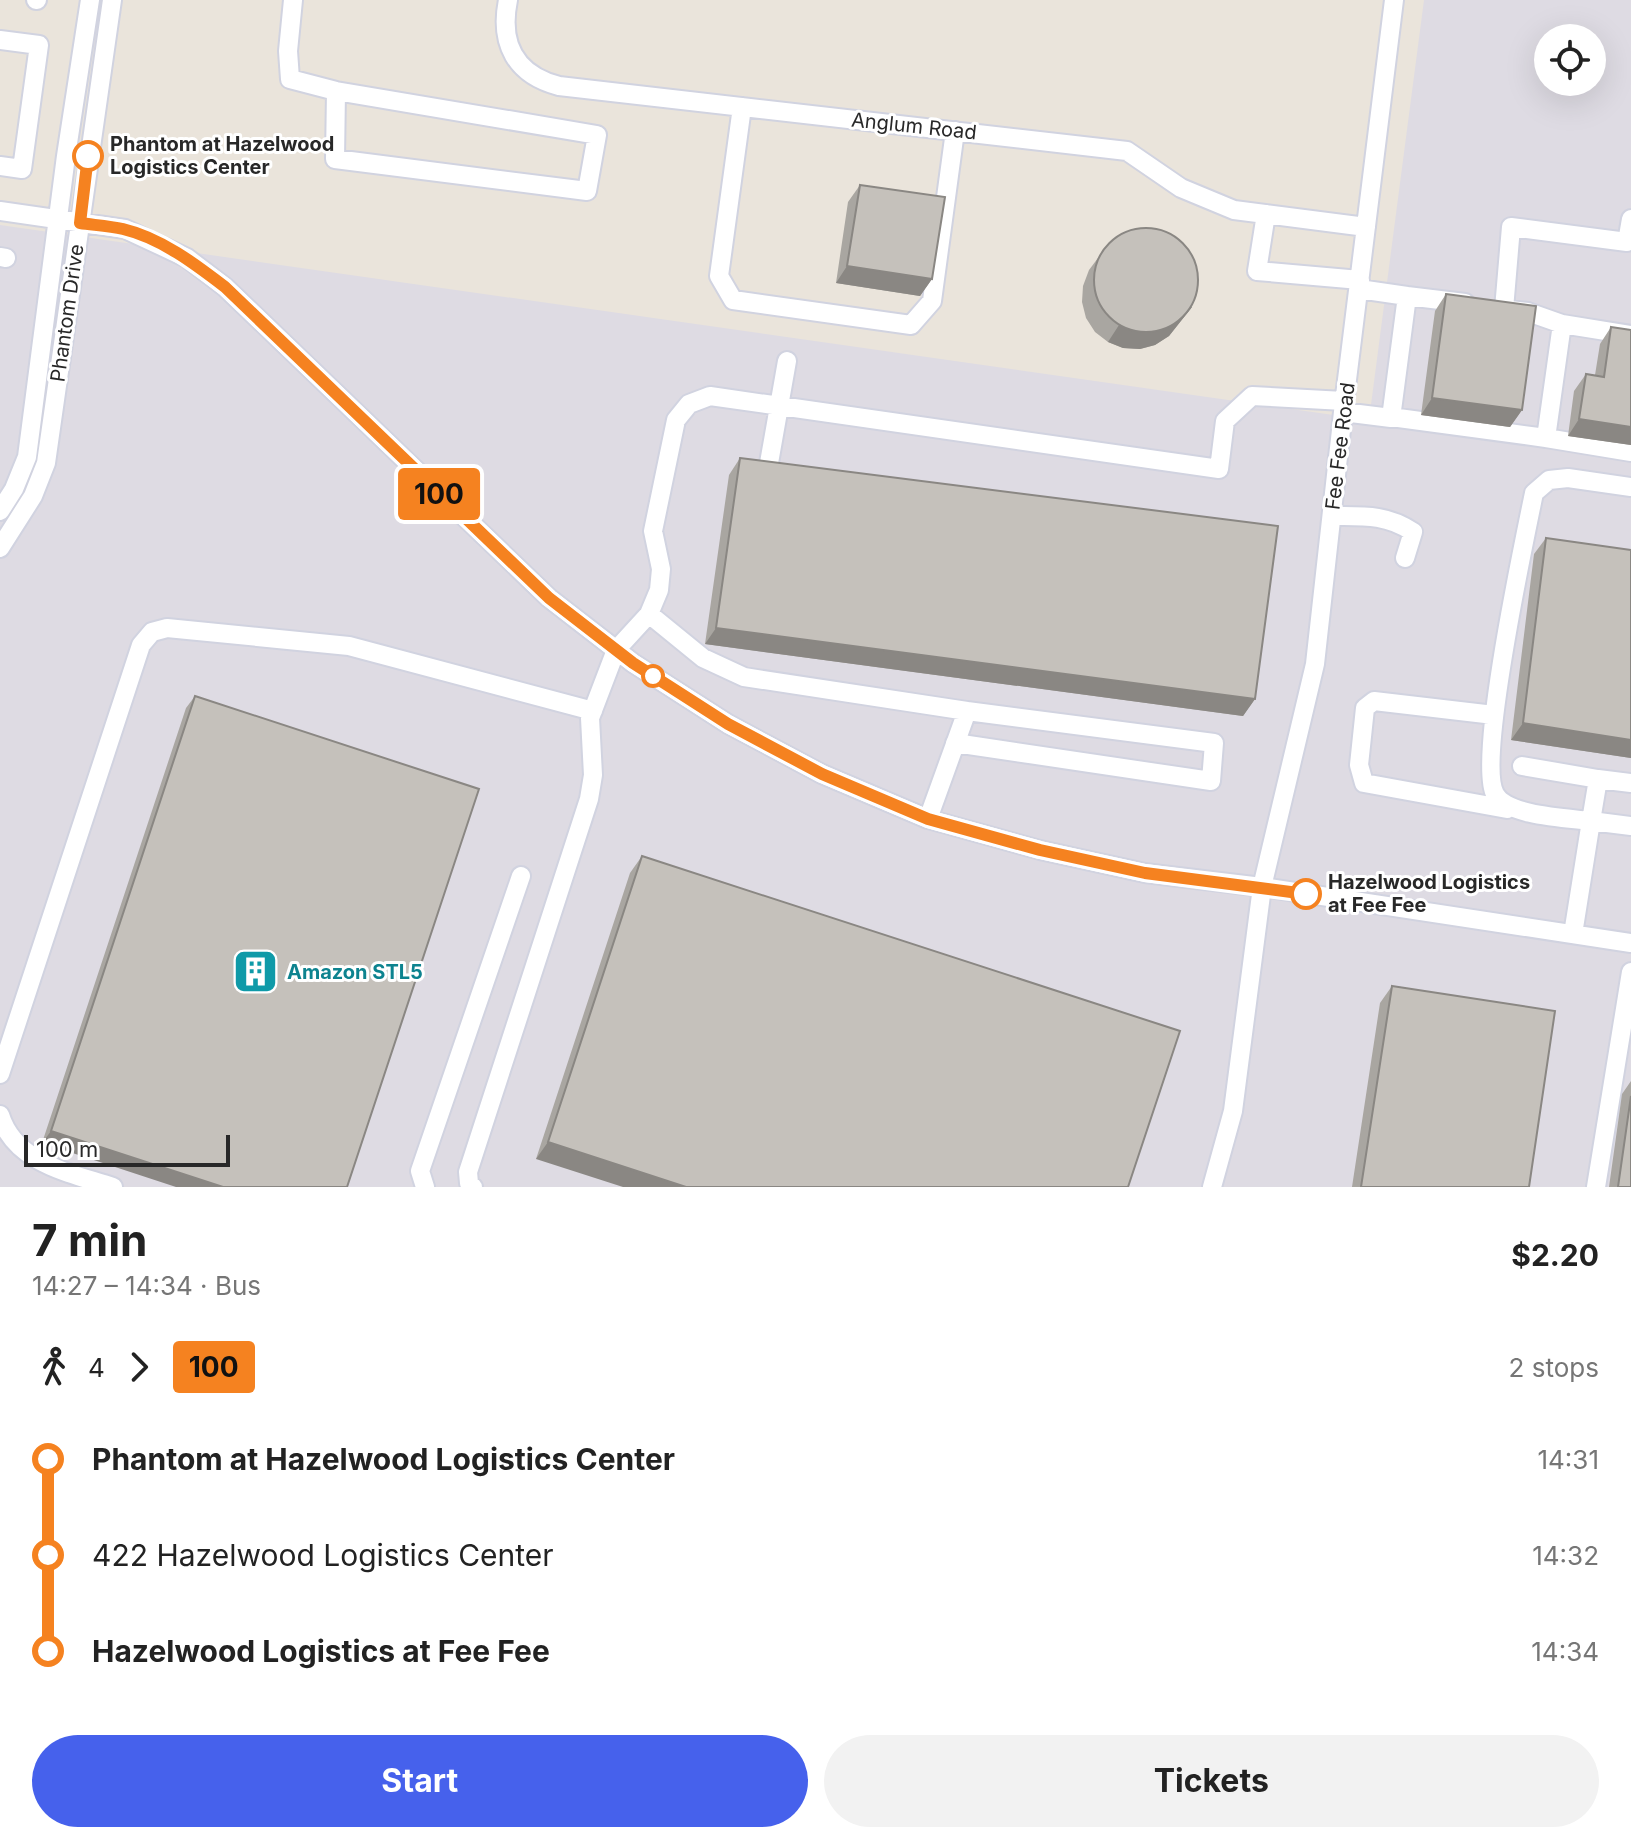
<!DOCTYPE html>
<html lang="en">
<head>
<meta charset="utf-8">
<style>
  body { margin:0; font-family:Inter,sans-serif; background:#f2f2f2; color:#222; height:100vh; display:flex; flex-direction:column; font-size:30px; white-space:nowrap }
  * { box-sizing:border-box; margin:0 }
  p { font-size:26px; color:#767676 }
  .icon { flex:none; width:44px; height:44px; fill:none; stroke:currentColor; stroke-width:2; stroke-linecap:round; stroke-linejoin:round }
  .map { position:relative; height:1187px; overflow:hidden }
  .side { display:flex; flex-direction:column; background:#fff; flex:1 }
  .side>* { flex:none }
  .badge { padding:0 16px; border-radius:6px; font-size:28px; line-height:52px }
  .controls { position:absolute; left:1534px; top:24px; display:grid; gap:16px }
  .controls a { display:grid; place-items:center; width:72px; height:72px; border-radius:50%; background:#fff; box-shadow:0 8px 32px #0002; font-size:40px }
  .scale { position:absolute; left:24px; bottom:20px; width:206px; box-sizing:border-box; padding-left:8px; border:4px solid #282828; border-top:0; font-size:22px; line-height:28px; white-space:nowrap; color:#282828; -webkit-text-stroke:6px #fff; paint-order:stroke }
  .map>.badge { position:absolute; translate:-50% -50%; box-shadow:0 0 0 4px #fff }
  .legs { display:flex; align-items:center; gap:12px; height:88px; padding:0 32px; font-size:26px }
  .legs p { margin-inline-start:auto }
  .overview { display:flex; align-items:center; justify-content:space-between; height:136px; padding:0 32px }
  h1 { font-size:44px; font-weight:700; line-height:60px }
  .button { display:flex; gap:16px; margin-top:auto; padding:16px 32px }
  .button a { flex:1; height:92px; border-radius:48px; background:#4661ec; color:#fff; font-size:32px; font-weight:700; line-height:92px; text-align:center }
  .button a+a { background:#f2f2f2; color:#222 }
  ul { padding:0 32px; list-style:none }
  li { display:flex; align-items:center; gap:28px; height:96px; font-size:30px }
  li i { display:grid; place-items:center; width:12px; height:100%; margin:0 10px; background:currentColor }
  li i::after { content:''; width:20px; height:20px; margin:-10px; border:6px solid; border-radius:50%; background:#fff }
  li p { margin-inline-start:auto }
  li:first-child i { background:linear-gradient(#0000 50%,currentColor 0) }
  li:last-child i { background:linear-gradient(currentColor 50%,#0000 0) }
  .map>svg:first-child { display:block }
  .industrial { fill:#dedbe3; fill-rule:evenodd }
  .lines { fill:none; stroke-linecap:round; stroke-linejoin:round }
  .minor-casing { stroke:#d1d3e0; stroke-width:22 }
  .minor { stroke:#fff; stroke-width:18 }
  .wall { fill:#a9a6a1 }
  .shaded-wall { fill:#8a8783 }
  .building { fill:#c5c1bb; stroke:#8a8783; stroke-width:2 }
  .line-1-casing { stroke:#fff; stroke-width:18 }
  .line-1 { stroke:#f58220; stroke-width:12 }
  .stop-1-dot { fill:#fff; stroke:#f58220; stroke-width:4 }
  .labels { text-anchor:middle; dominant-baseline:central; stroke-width:6; stroke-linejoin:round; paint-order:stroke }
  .street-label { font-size:20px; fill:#282828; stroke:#fff }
  .stop-label { font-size:20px; font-weight:bold; fill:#282828; stroke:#fff; text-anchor:start }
  .culture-label { font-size:20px; font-weight:bold; fill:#0d838f; stroke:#fff; text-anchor:start }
</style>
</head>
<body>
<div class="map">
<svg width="1631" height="1187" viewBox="0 0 1631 1187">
  <rect width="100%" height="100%" fill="#eae4db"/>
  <path class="industrial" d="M1424 0H1631V1187H0V225L1369 420ZM1548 38H1592V82H1548Z"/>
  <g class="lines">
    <defs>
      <path id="minor" d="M36 0H37
        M293 0 288 51 290 79 336 91 597 135 587 191 335 159 336 91
        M508 0C499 44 516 75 559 86L1127 151 1181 188 1234 210 1366 227
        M0 40 39 45 22 169 0 166
        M742 107 719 276 733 300 911 325 932 301 955 131
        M0 211 125 229 187 258 225 287 549 598 633 663 728 724 822 774 928 819 1040 850 1145 873 1262 887 1631 943
        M1266 214 1257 271 1360 280
        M0 257 6 258
        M1407 296 1465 303
        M1504 309 1511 227 1627 242 1631 219
        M1562 324 1631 335
        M1343 412 1391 418 1407 296 1359 289
        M1391 417 1546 438 1562 324 1528 312 1510 310
        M1546 438 1631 452
        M769 463 787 361
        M0 511 14 489 27 457 66 156 90 0
        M1332 516C1362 516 1387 514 1413 532L1405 558
        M0 548 33 496 46 463 112 0
        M649 614 703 658 744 677 967 711 928 819
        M1494 715 1374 701 1365 708 1359 765 1364 783 1507 809
        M955 743 1211 781 1214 743 967 711
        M1522 766 1598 779
        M1631 783 1598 779 1591 821 1631 826
        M1573 934 1591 821C1567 818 1507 816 1495 794 1477 761 1524 542 1534 493L1549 480 1568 478 1631 487
        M0 1074 141 645 152 632 167 628 349 646 593 711
        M0 1115C15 1164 71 1173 113 1187
        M425 1187 420 1171 521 876
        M473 1187 469 1183 468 1172 589 799 593 775 590 718 616 650 649 614 659 590 661 569 653 531 676 420 689 404 710 396 1219 469 1225 421 1252 396 1344 401
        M1212 1187 1233 1111 1262 887 1315 664 1343 412 1394 0
        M1596 1187 1631 972"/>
    </defs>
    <use href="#minor" class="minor-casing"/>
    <use href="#minor" class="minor"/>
  </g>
  <path class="wall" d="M860 185 932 279 920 296 836 283 848 202Z
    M1101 254 1192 307 1169 336 1155 345 1140 349 1123 348 1108 342 1095 332 1086 318 1082 302 1083 286 1089 270Z
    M1446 294 1522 410 1510 427 1421 415 1435 311Z
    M1611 327 1631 445 1568 436 1574 391 1586 374 1595 375 1600 344Z
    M740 458 1255 699 1243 716 705 644 729 475Z
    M1546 538 1631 758 1511 740 1534 554Z
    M195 696 347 1187 42 1143 186 708Z
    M642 856 1180 1031 536 1159 630 873Z
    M1392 986 1529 1187H1352L1380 1003Z
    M1631 1081V1187H1609L1622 1094Z"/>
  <path class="shaded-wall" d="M847 266 932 279 920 296 836 283Z
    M1192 307 1169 336 1155 345 1140 349 1123 348 1108 342 1119 325Z
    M1432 398 1522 410 1510 427 1421 415Z
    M1579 419 1631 427V445L1568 436Z
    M716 628 1255 699 1243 716 705 644Z
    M1523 723 1631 740V758L1511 740Z
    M51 1131 223 1187H176L42 1143Z
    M548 1142 686 1187H623L536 1159Z"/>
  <path class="building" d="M860 185 945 197 932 279 847 266Z
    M1094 280a52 52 0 1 1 104 0a52 52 0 1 1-104 0Z
    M1446 294 1536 306 1522 410 1432 398Z
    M1611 327 1631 330V427L1579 419 1586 374 1604 377Z
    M740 458 1278 526 1255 699 716 628Z
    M1546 538 1631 550V740L1523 723Z
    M195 696 479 789 347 1187H223L51 1131Z
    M642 856 1180 1031 1128 1187H686L548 1142Z
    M1392 986 1555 1011 1529 1187H1361Z
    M1631 1096V1187H1618Z"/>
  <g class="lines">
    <defs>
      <path id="line-1" d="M88 156 80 223C94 225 109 226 123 229 161 238 195 264 225 287L549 598 633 663 728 724 822 774 928 819 1040 850 1145 873 1306 894"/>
    </defs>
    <use href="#line-1" class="line-1-casing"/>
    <use href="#line-1" class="line-1"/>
  </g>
  <defs>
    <symbol id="building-square" viewBox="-11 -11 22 22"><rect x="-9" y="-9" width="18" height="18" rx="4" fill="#0f9aa8" stroke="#fff"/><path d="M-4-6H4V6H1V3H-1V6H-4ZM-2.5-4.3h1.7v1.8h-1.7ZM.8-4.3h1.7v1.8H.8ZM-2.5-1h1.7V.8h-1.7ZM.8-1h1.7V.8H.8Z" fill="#fff"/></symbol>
  </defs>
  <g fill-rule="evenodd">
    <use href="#building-square" x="230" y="946" width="51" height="51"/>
  </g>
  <g class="stop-1-dot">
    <circle cx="88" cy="156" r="14"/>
    <circle cx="653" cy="676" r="10"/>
    <circle cx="1306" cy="894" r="14"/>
  </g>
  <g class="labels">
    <g class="street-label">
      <text transform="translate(914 126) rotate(6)">Anglum Road</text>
      <text transform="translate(67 313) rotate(-82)">Phantom Drive</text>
      <text transform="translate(1340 446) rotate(-83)">Fee Fee Road</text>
    </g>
    <g class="stop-label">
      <text x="110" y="144">Phantom at Hazelwood<tspan x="110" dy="23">Logistics Center</tspan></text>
      <text x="1328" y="882">Hazelwood Logistics<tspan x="1328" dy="23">at Fee Fee</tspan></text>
    </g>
    <g class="culture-label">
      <text x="287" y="972">Amazon STL5</text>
    </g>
  </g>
</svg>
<div class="controls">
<a><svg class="icon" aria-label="locate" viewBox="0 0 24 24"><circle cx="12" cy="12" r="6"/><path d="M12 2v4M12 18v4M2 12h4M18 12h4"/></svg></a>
</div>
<div class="scale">100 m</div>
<b class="badge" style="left:439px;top:494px;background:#f58220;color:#111">100</b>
</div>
<section class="side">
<div class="overview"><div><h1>7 min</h1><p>14:27 – 14:34 · Bus</p></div><b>$2.20</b></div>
<div class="legs"><svg class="icon" aria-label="walk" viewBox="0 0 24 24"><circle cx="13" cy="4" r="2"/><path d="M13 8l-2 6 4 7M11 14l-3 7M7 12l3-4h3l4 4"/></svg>4<svg class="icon" aria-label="forward" viewBox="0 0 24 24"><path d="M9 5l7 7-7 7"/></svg><b class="badge" style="background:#f58220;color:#111">100</b><p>2 stops</p></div>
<ul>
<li><i style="color:#f58220"></i><b>Phantom at Hazelwood Logistics Center</b><p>14:31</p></li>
<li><i style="color:#f58220"></i><span>422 Hazelwood Logistics Center</span><p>14:32</p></li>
<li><i style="color:#f58220"></i><b>Hazelwood Logistics at Fee Fee</b><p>14:34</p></li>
</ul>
<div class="button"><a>Start</a><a>Tickets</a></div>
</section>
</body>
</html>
